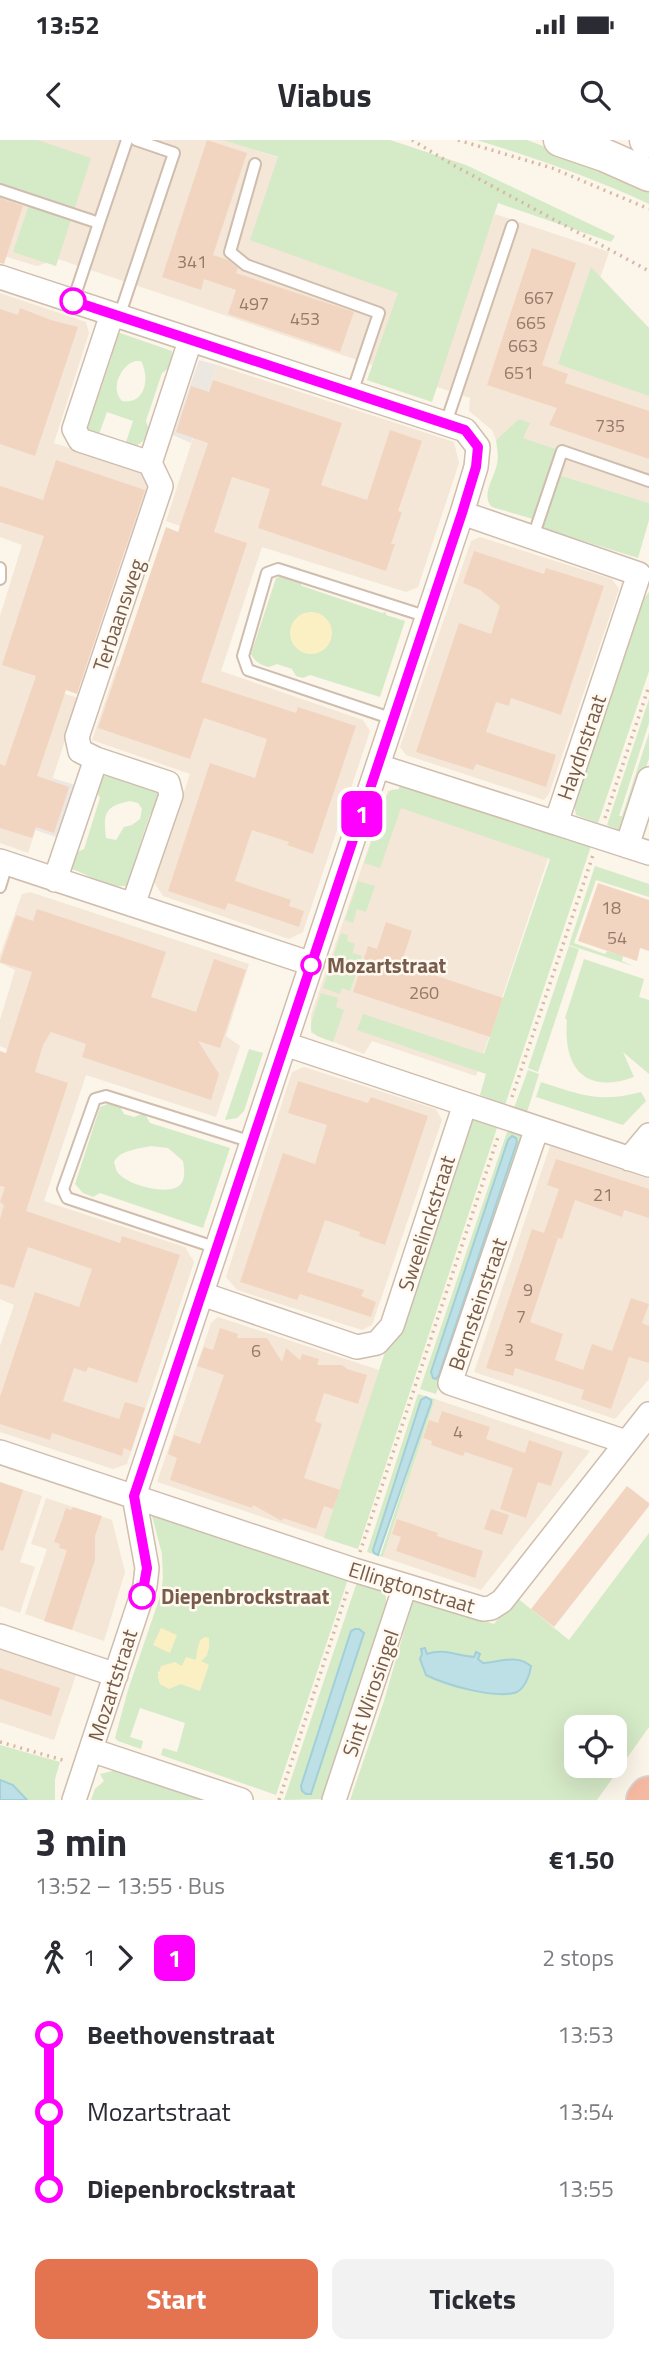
<!DOCTYPE html>
<html lang="en">
<head>
<meta charset="utf-8">
<style>
  body { margin:0; font-family:"Titillium Web",sans-serif; background:#f2f2f3; color:#2b2b33; height:100vh; display:flex; flex-direction:column; font-size:26px; white-space:nowrap }
  * { box-sizing:border-box; margin:0 }
  p { font-size:23px; color:#7c7c81 }
  .icon { flex:none; width:38px; height:38px; fill:none; stroke:currentColor; stroke-width:2; stroke-linecap:round; stroke-linejoin:round }
  .map { position:relative; height:1660px; overflow:hidden }
  .sheet { display:flex; flex-direction:column; background:#fff; flex:1 }
  .sheet>* { flex:none }
  .badge { padding:0 14px; border-radius:10px; font-size:24px; line-height:46px }
  .fabs { position:absolute; left:564px; top:1575px; display:grid; gap:14px }
  .fabs a { display:grid; place-items:center; width:63px; height:63px; border-radius:14px; background:#fff; box-shadow:0 7px 28px #0002; font-size:35px }
  .map>.badge { position:absolute; translate:-50% -50%; box-shadow:0 0 0 4px #fff }
  .legs { display:flex; align-items:center; gap:10px; height:77px; padding:0 35px; font-size:23px }
  .legs p { margin-inline-start:auto }
  .summary { display:flex; align-items:center; justify-content:space-between; height:119px; padding:0 35px }
  h1 { font-size:38px; font-weight:700; line-height:52px }
  .cta { display:flex; gap:14px; margin-top:auto; padding:14px 35px }
  .cta a { flex:1; height:80px; border-radius:14px; background:#e47350; color:#fff; font-size:28px; font-weight:700; line-height:80px; text-align:center }
  .cta a+a { background:#f2f2f3; color:#2b2b33 }
  ul { padding:0 35px; list-style:none }
  li { display:flex; align-items:center; gap:24px; height:77px; font-size:26px }
  li i { display:grid; place-items:center; width:10px; height:100%; margin:0 9px; background:currentColor }
  li i::after { content:''; width:18px; height:18px; margin:-9px; border:5px solid; border-radius:50%; background:#fff }
  li p { margin-inline-start:auto }
  li:first-child i { background:linear-gradient(#0000 50%,currentColor 0) }
  li:last-child i { background:linear-gradient(currentColor 50%,#0000 0) }
  .status { display:flex; justify-content:space-between; align-items:center; height:49px; padding:0 35px; background:#fff; direction:ltr }
  .status svg { height:19px; fill:currentColor }
  header { display:flex; justify-content:space-between; align-items:center; height:91px; padding:0 35px; background:#fff; font-size:32px; font-weight:700 }
  .map>svg:first-child { display:block }
  .residential { fill:#f4e7d7 }
  .industrial { fill:#ede7e2 }
  .green { fill:#d5eac7; fill-rule:evenodd }
  .sand { fill:#fbf0c4 }
  .water { fill:#bde0e6; stroke:#a3cfd8; stroke-width:2 }
  .building { fill:#f2d5c0 }
  .lines { fill:none; stroke-linecap:round; stroke-linejoin:round }
  .service-casing { stroke:#cfbdae; stroke-width:14 }
  .minor-casing { stroke:#cfbdae; stroke-width:26 }
  .secondary-casing { stroke:#d4bfae; stroke-width:35 }
  .motorway-casing { stroke:#d9d1cd; stroke-width:42 }
  .path { stroke:#d7b8a3; stroke-width:3.5; stroke-dasharray:2 5; stroke-linecap:butt }
  .service { stroke:#fff; stroke-width:10 }
  .minor { stroke:#fff; stroke-width:23 }
  .secondary { stroke:#fff; stroke-width:32 }
  .motorway { stroke:#f5b8a1; stroke-width:38 }
  .line-1-casing { stroke:#fff; stroke-width:16 }
  .line-1 { stroke:#f0f; stroke-width:10 }
  .stop-1-dot { fill:#fff; stroke:#f0f; stroke-width:3.5 }
  .labels { text-anchor:middle; dominant-baseline:central; stroke-width:5; stroke-linejoin:round; paint-order:stroke }
  .number-label { font-size:18px; fill:#967a69 }
  .street-label { font-size:21px; fill:#775c4c; stroke:#fff9ef }
  .stop-label { font-size:21px; font-weight:bold; fill:#775c4c; stroke:#fff9ef; text-anchor:start }
</style>
</head>
<body>
<div class="status"><b>13:52</b><svg viewBox="0 0 49 12"><path d="M0 12V9h3v3zM5 12V6h3v6zM10 12V3h3v9zM15 12V0h3v12zM26 1h20v11H26zM47 4h2v5h-2z"/></svg></div>
<header><svg class="icon" aria-label="back" viewBox="0 0 24 24"><path d="M15 5l-7 7 7 7"/></svg>Viabus<svg class="icon" aria-label="search" viewBox="0 0 24 24"><circle cx="10" cy="10" r="6"/><path d="M15 15l6 6"/></svg></header>
<div class="map">
<svg width="649" height="1660" viewBox="0 0 649 1660">
  <rect width="100%" height="100%" fill="#fcf5e9"/>
  <path class="residential" d="M0 0H226L489 90 495 74 609 112 574 214 649 241V363L559 335 554 317 556 309 522 298 529 283 519 279 496 300 492 290 469 271 470 258 58 119 37 126 0 115Z
    M0 153 86 182 89 193 54 303 154 336 129 410 109 405 58 552 79 558 28 713 0 703V476L22 405 0 397Z
    M217 225 454 302 459 323 418 447 406 452 262 407 221 531 363 580 370 591 303 792 289 799 163 756 154 742 190 634 92 600 117 526 136 533 185 388 166 381Z
    M480 397 612 439 619 449 549 654 544 660 406 615 400 607 471 401Z
    M402 649 556 694 476 936 372 901 364 914 311 893V875L388 651Z
    M30 752 249 824 226 896 240 906 216 977 86 935 44 1061 185 1107 194 1122 127 1324 113 1329 0 1292V1206L14 1165 0 1159V950L13 912 0 906V880L15 830 0 823V815L22 754Z
    M304 927 436 969 442 980 372 1185 362 1190 237 1150 226 1137 292 932Z
    M550 1006 649 1039V1239L615 1279 474 1232Z
    M218 1177 379 1230 326 1398 157 1342 211 1183Z
    M435 1259 590 1311 481 1450 383 1417Z
    M0 1342 42 1356 20 1422 35 1427 20 1473 0 1466Z
    M46 1358 112 1380 125 1432 104 1501 25 1474 47 1409 31 1404Z
    M0 1510 76 1535 54 1600 0 1582Z"/>
  <path class="industrial" d="M199 220 217 225 191 303 173 295Z
    M52 638 79 646 62 699 35 690Z"/>
  <path class="green" d="M0 0H37L91 18 56 126 13 112 32 56 0 45Z
    M223 0H390L466 25 615 96 611 102 498 63 432 262 367 240 398 153 250 100 278 17Z
    M477 0H527L649 46V64C593 38 535 18 477 0Z
    M591 127 649 188V256L558 224Z
    M117 192 172 211 170 227 162 233 146 281 149 290C145 302 137 309 125 305L133 281 107 272 98 297C83 290 81 275 95 266L112 216 109 208ZM135 221H141C150 237 146 265 122 261 110 249 120 226 135 221Z
    M519 279 530 283 523 298 556 309 533 379 492 367C480 355 495 337 497 324 499 316 497 308 496 300Z
    M559 335 649 363V380L638 418 542 388Z
    M284 435 297 438 302 446 382 473 386 472V475L405 481 380 557 310 535 303 538 296 536 292 529 277 524 269 527C261 525 255 522 251 514L276 438Z
    M649 452V531L598 683 576 675 574 665 641 462Z
    M649 559V583L619 676H622L649 593V618L629 681 620 690 607 685Z
    M110 632 159 651 161 657 158 669 150 674 134 723 137 730 132 747C125 745 121 747 115 746 99 744 86 733 71 729L75 713 84 709 100 658 95 649 98 640ZM130 661 138 663 142 669 140 679 132 685 124 687 116 700 106 698C103 673 105 666 130 661Z
    M400 642 592 703 505 965 480 955 486 934 357 890 363 874 484 914 550 719 401 668 380 728 364 723 387 655 391 650 399 649Z
    M595 726 649 744V757L596 740 574 803 605 814 607 811 623 816 622 821 633 826 569 805Z
    M358 741 375 746 366 772 357 769 353 783 345 780Z
    M341 793 348 795 347 801 355 804 351 818 353 813 362 816 350 851 342 848 340 854 323 848Z
    M569 806 579 809 538 932 528 928Z
    M584 819 644 839 639 857 649 860V934L623 912 634 937C584 955 563 927 567 880L565 878Z
    M321 853 338 858 336 867 344 870 333 902 317 896 311 890V883Z
    M249 909 263 913 244 971 237 978 225 980Z
    M528 930 539 934 527 972 514 968Z
    M541 942C581 955 599 963 641 952L646 961 623 985 536 957Z
    M108 964 120 967 124 974 134 977 142 974 146 976 150 983 230 1008 203 1088 100 1053 93 1057 83 1053 75 1044 100 967ZM151 1006 168 1008 183 1021C184 1028 186 1037 181 1044 171 1057 127 1045 118 1033 116 1031 115 1025 114 1022 120 1010 138 1009 151 1006Z
    M471 977 498 985 358 1409 324 1398 386 1209 399 1191Z
    M508 989 522 993V1000L436 1254 420 1249ZM513 996 516 998 517 1002 436 1239 431 1232 508 1000Z
    M418 1254 435 1259 383 1417 367 1412ZM421 1260 431 1263 381 1414 378 1415 374 1413 373 1410Z
    M156 1375 348 1439 276 1655 161 1615 163 1608 177 1612 185 1583 140 1568 130 1597 143 1601 141 1609 118 1601 115 1598 128 1550 161 1454 163 1438 162 1414 152 1376ZM208 1514 200 1522V1550L181 1544H160L158 1532 182 1526Z
    M649 1393V1587L597 1660H350L384 1561 413 1460 494 1484 516 1457 569 1500ZM576 1587H614V1626H576Z
    M357 1442 381 1448 386 1457V1466L322 1659 284 1660ZM355 1489 302 1651 301 1646 351 1491Z
    M0 1605 60 1622 55 1639V1660H27L13 1645 0 1640Z
    M121 1629 218 1660H91L95 1649 104 1641 100 1634Z"/>
  <path class="sand" d="M290 493a21 21 0 1 1 42 0a21 21 0 1 1-42 0Z
    M161 1488 177 1495 170 1513 153 1505Z
    M205 1497 209 1498C210 1509 208 1516 201 1521L209 1525 200 1551 181 1544 169 1549 160 1544 158 1537 161 1526 175 1522 182 1526 186 1517 196 1520 197 1511 200 1500Z"/>
  <path class="water" d="M512 996 516 998 517 1002 439 1235 436 1239 433 1238 431 1232 508 1000Z
    M426 1257 431 1260V1263L378 1415 374 1413 373 1410 421 1260Z
    M355 1489H359L364 1493 312 1651 311 1654H306L302 1651 301 1646 351 1491Z
    M425 1508 427 1514C444 1508 457 1516 474 1517L476 1512 480 1514 478 1519 483 1523C500 1522 516 1514 531 1526 530 1535 524 1551 514 1553 492 1558 446 1545 426 1535L420 1519 422 1514 421 1509Z
    M0 1640 13 1645 27 1660H0Z"/>
  <path class="building" d="M207 0 247 13 213 115 228 120 238 128 236 133 354 172 340 212 228 174 236 150 204 139 201 150 162 137Z
    M0 58 23 66 4 124 0 123Z
    M532 108 576 123 542 225 568 234 565 243 649 271V319L549 285 557 268 487 245Z
    M20 168 51 180 78 187 35 316 0 304V169L18 175Z
    M213 240 342 283 321 345 367 360 390 290 422 301 398 371 402 372 391 404H395L386 431 258 388 270 349 232 337 214 392 247 403 201 542 296 573 298 567 356 586 313 714 287 705 289 702 252 690 235 741 291 760 289 766 304 771 299 787 228 763 225 770 168 751 210 623 255 638 267 599 204 578 190 619 98 588 166 387 178 392 208 303 176 292 191 246 209 252Z
    M56 320 145 350 77 554 66 550 37 636 69 647 64 663 54 693 36 687 32 698 0 688V624L5 626 36 536 2 525 44 396 0 382V346L43 360Z
    M474 411 544 434 546 428 604 446 561 575 511 558 509 566 496 562 486 592 556 615 546 647 476 624 473 630 416 612 459 483 491 494 500 466 480 450 463 443Z
    M598 743 649 760V811L640 808 637 821 578 801Z
    M37 769 166 812 151 857 196 872 214 819 246 830 220 908 198 901 219 934 211 960 82 917 86 904 51 892 43 905 35 932 68 943 26 1071 120 1103 122 1096 180 1115 137 1243 88 1227 86 1232 74 1228 63 1261 119 1279 125 1262 145 1268 131 1311 124 1308 122 1316 52 1293 50 1300 0 1284V1257L35 1152 79 1167 92 1129 28 1107 14 1148 0 1144V1079L4 1065 0 1062 5 1047 0 1046V911L6 913 32 832 0 822 16 775 33 781Z
    M386 782 412 791 401 824 503 858 490 897 353 852 368 806 377 809Z
    M298 941 368 963 371 957 428 976 385 1105 359 1096 360 1092 325 1080 307 1132 364 1150 361 1156 376 1162 371 1177 300 1154 297 1160 240 1142 283 1013 315 1024 327 985 288 973Z
    M556 1019 649 1049V1078L624 1070 622 1077 575 1060 562 1099 547 1094 558 1098 530 1182 563 1194 555 1220 583 1230 592 1204 612 1211 631 1158 649 1164 642 1183 649 1186V1223L629 1217 611 1269 581 1259 584 1250 553 1240 515 1228 513 1236 486 1228 532 1089 544 1093 559 1049 547 1045Z
    M220 1188 238 1194 237 1198H267L282 1222 286 1208 300 1220 302 1214 319 1219 317 1225H342L347 1229 367 1235 358 1264 324 1253 315 1281 322 1284 304 1338 340 1350 333 1369 324 1366 316 1389 283 1378 282 1381 253 1365 252 1368 170 1340 177 1318 168 1314 174 1295 200 1304 224 1235 197 1226 204 1207 213 1210Z
    M442 1271 490 1287 486 1299 525 1313 529 1300 563 1312 551 1346 538 1342 526 1378 500 1369 513 1328 465 1312 463 1316 431 1305 432 1301 423 1298 429 1280 438 1283Z
    M0 1342 23 1350 3 1411 0 1410Z
    M627 1346 649 1363V1366L554 1487 531 1469Z
    M73 1367 102 1376 95 1396V1420L72 1490 44 1481 67 1410 59 1408 60 1404 54 1402 66 1368 71 1370Z
    M491 1369 509 1375 502 1395 484 1389Z
    M397 1379 438 1393 437 1396 483 1411 475 1438 396 1411 401 1397 392 1394Z
    M0 1528 60 1548 51 1576 0 1559Z"/>
  <g class="lines">
    <defs>
      <path id="service" d="M255 24 230 112 246 125 379 173 352 253
        M0 50 99 83 73 161
        M99 83 127 0
        M119 177 174 13 136 0
        M446 283 512 86
        M533 397 562 311 649 341
        M0 428V439
        M393 579 248 530 243 516 267 433 278 429 428 477
        M0 747 7 724
        M217 1108 67 1058 63 1049 95 959 106 956 252 1002"/>
      <path id="minor" d="M0 137 465 290 478 307 476 327 462 373 134 1356 147 1428 145 1446 74 1660
        M112 174 74 289 80 300 150 323
        M150 323 190 201
        M96 619 168 643 171 655 133 765
        M378 626 556 683 639 434 462 373
        M556 683 649 713
        M627 706 649 639
        M0 721 312 824
        M55 740 96 619 80 611 77 597 161 346 150 323
        M465 964 649 1025
        M537 988 450 1243 626 1302
        M629 1019 649 995
        M202 1154 357 1207 377 1203 392 1186 465 964 285 904
        M0 1312 354 1430 483 1469 491 1468 502 1461 649 1274
        M0 1496 116 1535
        M91 1610 241 1660
        M334 1660 405 1446"/>
      <path id="secondary" d="M560 0 604 15 649 35
        M646 0 649 1"/>
      <path id="motorway" d="M646 1660 649 1656"/>
    </defs>
    <use href="#service" class="service-casing"/>
    <use href="#minor" class="minor-casing"/>
    <use href="#secondary" class="secondary-casing"/>
    <use href="#motorway" class="motorway-casing"/>
    <path class="path" d="M412 0 455 26 649 131
      M458 0 552 28 649 69
      M605 678 649 546
      M512 957 593 715
      M360 1412 498 997
      M0 1602 66 1621
      M279 1660 348 1449"/>
    <use href="#service" class="service"/>
    <use href="#minor" class="minor"/>
    <use href="#secondary" class="secondary"/>
    <use href="#motorway" class="motorway"/>
  </g>
  <g class="lines">
    <defs>
      <path id="line-1" d="M73 161 465 290 478 307 476 327 462 373 134 1356 147 1428 142 1456"/>
    </defs>
    <use href="#line-1" class="line-1-casing"/>
    <use href="#line-1" class="line-1"/>
  </g>
  <g class="stop-1-dot">
    <circle cx="73" cy="161" r="12"/>
    <circle cx="311" cy="825" r="9"/>
    <circle cx="142" cy="1456" r="12"/>
  </g>
  <g class="labels">
    <g class="number-label">
      <text x="192" y="121">341</text>
      <text x="539" y="157">667</text>
      <text x="254" y="163">497</text>
      <text x="305" y="178">453</text>
      <text x="531" y="182">665</text>
      <text x="523" y="205">663</text>
      <text x="519" y="232">651</text>
      <text x="610" y="285">735</text>
      <text x="611" y="767">18</text>
      <text x="617" y="797">54</text>
      <text x="424" y="852">260</text>
      <text x="603" y="1054">21</text>
      <text x="528" y="1149">9</text>
      <text x="521" y="1176">7</text>
      <text x="509" y="1209">3</text>
      <text x="256" y="1210">6</text>
      <text x="458" y="1291">4</text>
    </g>
    <g class="street-label">
      <text transform="translate(118 475) rotate(-71)">Terbaansweg</text>
      <text transform="translate(581 607) rotate(-71)">Haydnstraat</text>
      <text transform="translate(426 1083) rotate(-72)">Sweelinckstraat</text>
      <text transform="translate(477 1164) rotate(-71)">Bernsteinstraat</text>
      <text transform="translate(412 1447) rotate(17)">Ellingtonstraat</text>
      <text transform="translate(112 1545) rotate(-72)">Mozartstraat</text>
      <text transform="translate(370 1553) rotate(-71)">Sint Wirosingel</text>
    </g>
    <g class="stop-label">
      <text x="327" y="825">Mozartstraat</text>
      <text x="161" y="1456">Diepenbrockstraat</text>
    </g>
  </g>
</svg>
<div class="fabs">
<a><svg class="icon" aria-label="locate" viewBox="0 0 24 24"><circle cx="12" cy="12" r="6"/><path d="M12 2v4M12 18v4M2 12h4M18 12h4"/></svg></a>
</div>
<b class="badge" style="left:362px;top:674px;background:#f0f;color:#fff">1</b>
</div>
<section class="sheet">
<div class="summary"><div><h1>3 min</h1><p>13:52 – 13:55 · Bus</p></div><b>€1.50</b></div>
<div class="legs"><svg class="icon" aria-label="walk" viewBox="0 0 24 24"><circle cx="13" cy="4" r="2"/><path d="M13 8l-2 6 4 7M11 14l-3 7M7 12l3-4h3l4 4"/></svg>1<svg class="icon" aria-label="forward" viewBox="0 0 24 24"><path d="M9 5l7 7-7 7"/></svg><b class="badge" style="background:#f0f;color:#fff">1</b><p>2 stops</p></div>
<ul>
<li><i style="color:#f0f"></i><b>Beethovenstraat</b><p>13:53</p></li>
<li><i style="color:#f0f"></i><span>Mozartstraat</span><p>13:54</p></li>
<li><i style="color:#f0f"></i><b>Diepenbrockstraat</b><p>13:55</p></li>
</ul>
<div class="cta"><a>Start</a><a>Tickets</a></div>
</section>
</body>
</html>
